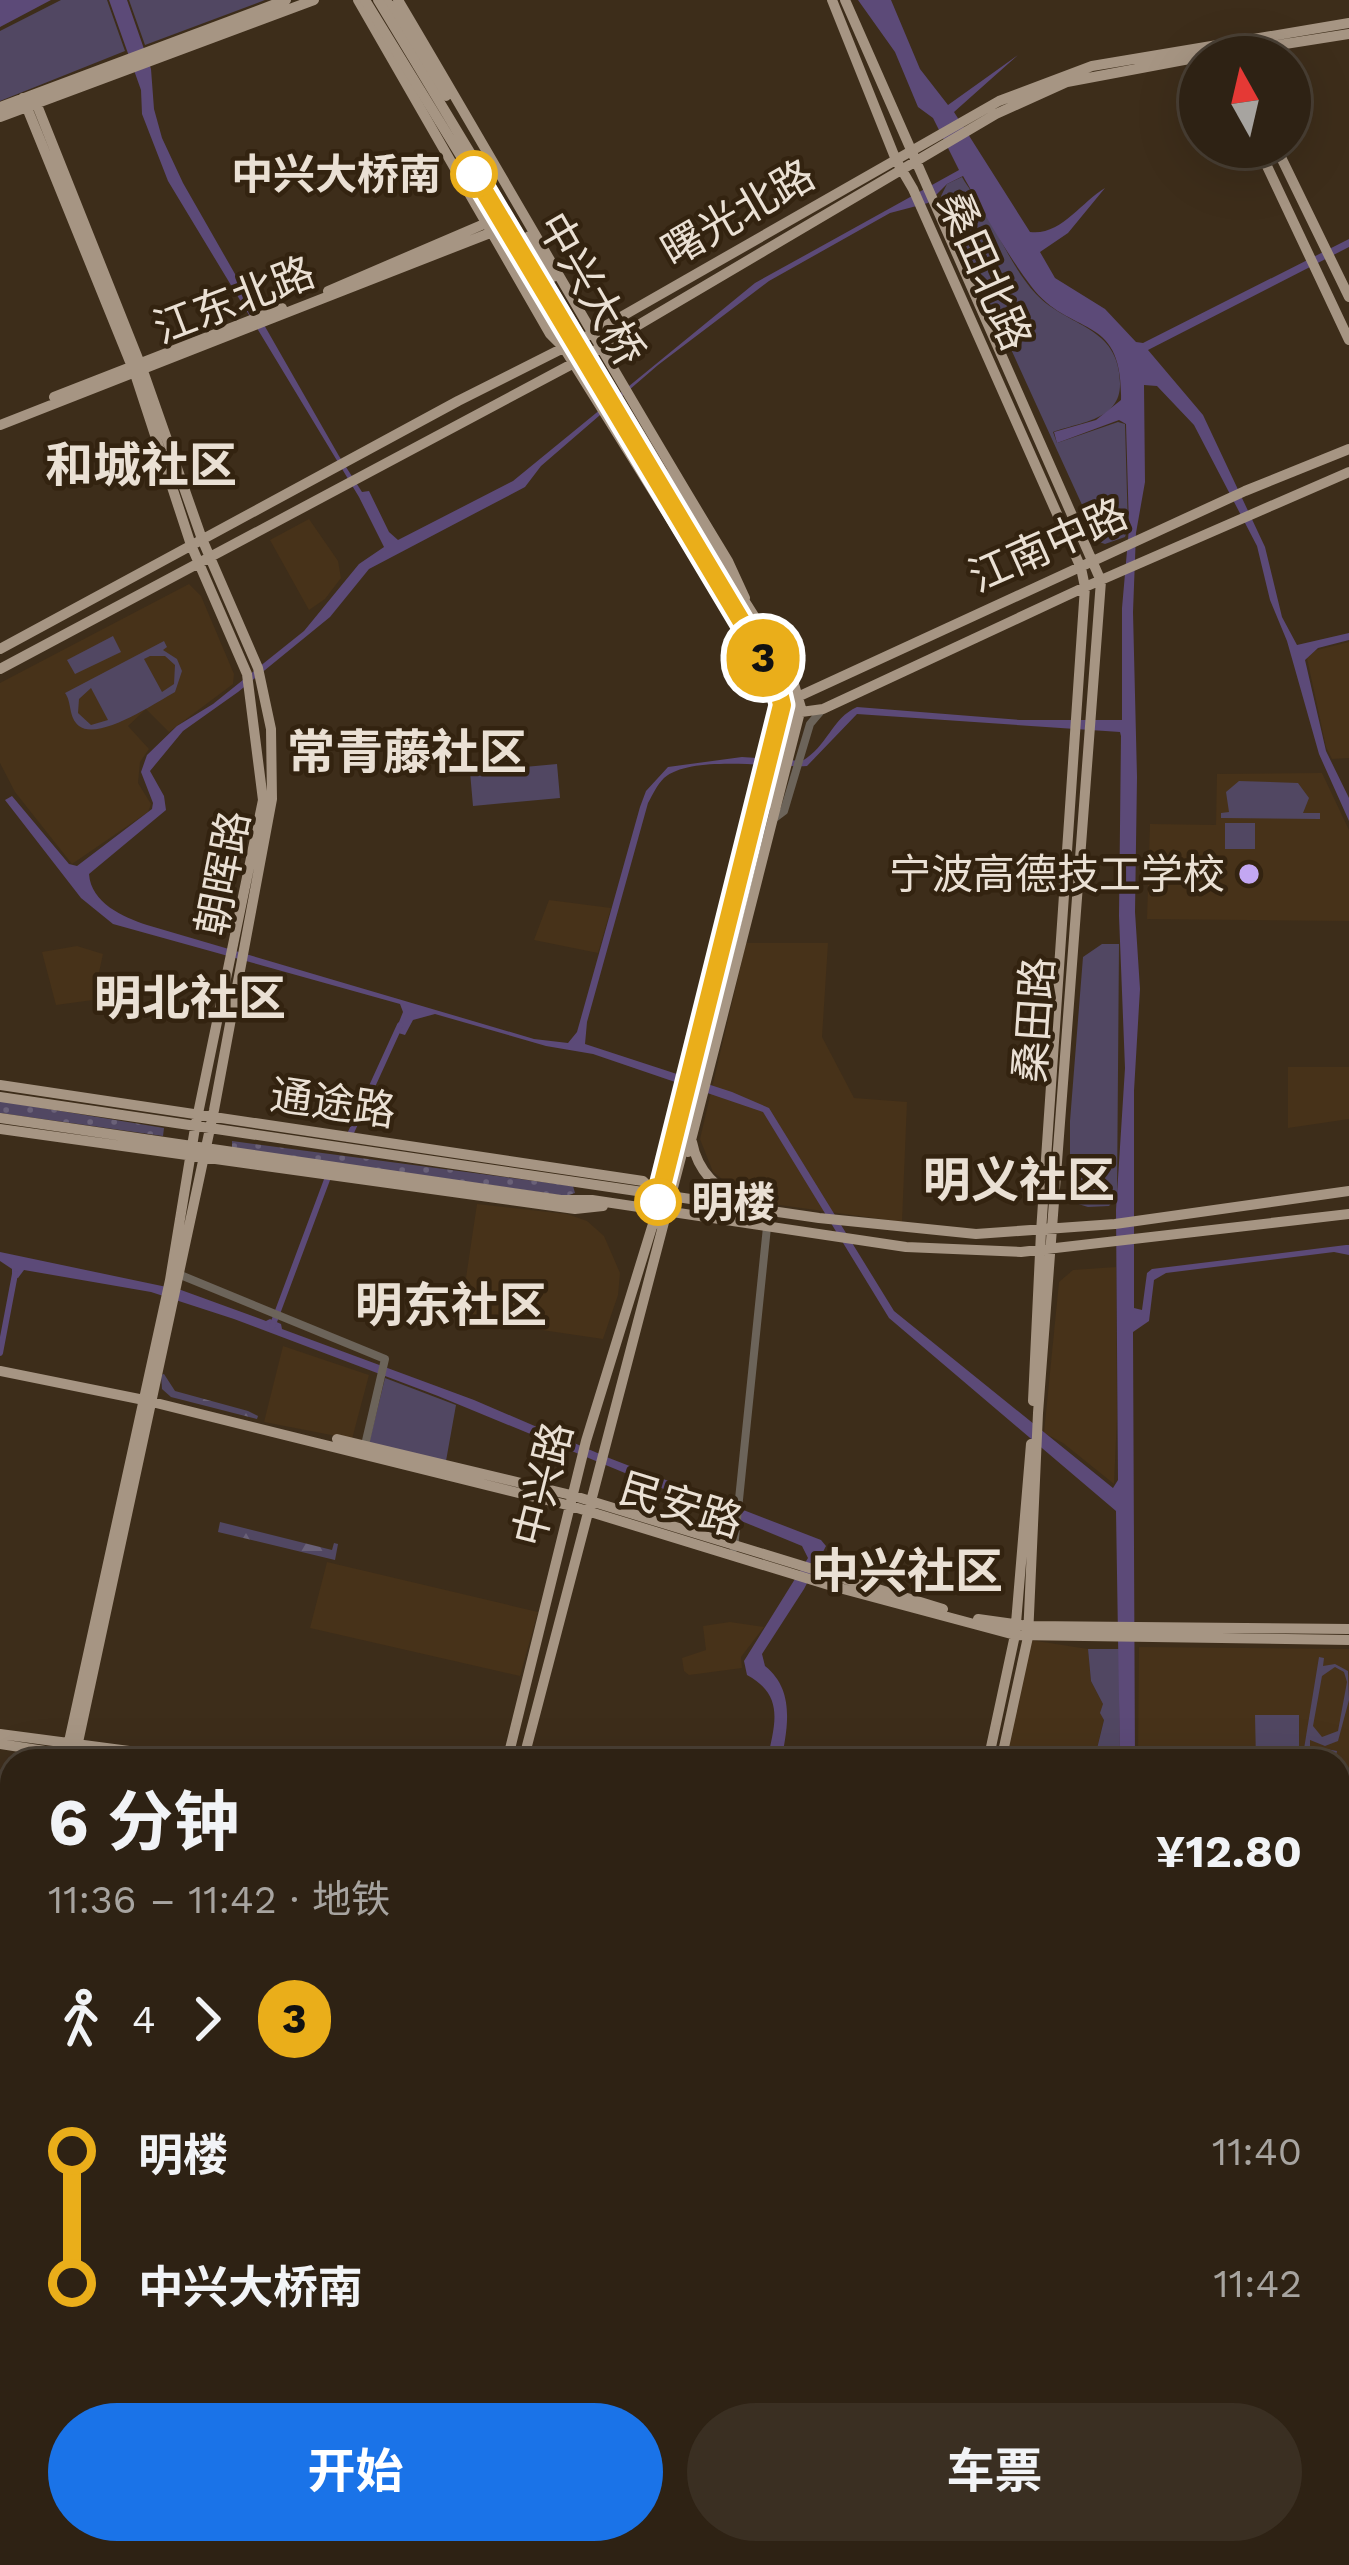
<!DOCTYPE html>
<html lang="zh">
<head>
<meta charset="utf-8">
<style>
  body { margin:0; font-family:"Work Sans","Noto Sans SC",sans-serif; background:#3a2f22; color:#f1f3f6; height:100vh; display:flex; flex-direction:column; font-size:45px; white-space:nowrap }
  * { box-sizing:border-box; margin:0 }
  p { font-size:39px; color:#a7a4a0 }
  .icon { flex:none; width:66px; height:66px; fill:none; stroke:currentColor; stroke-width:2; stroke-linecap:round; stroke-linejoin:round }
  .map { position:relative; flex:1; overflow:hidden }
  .details { position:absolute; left:0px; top:1749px; width:1350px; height:816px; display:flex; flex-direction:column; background:#2e2214; border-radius:36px 36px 0 0; box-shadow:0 12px 48px #0002,0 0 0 3px #493f34 }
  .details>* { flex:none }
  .badge { padding:0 24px; border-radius:39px; font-size:42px; line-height:78px }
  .needle { width:78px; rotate:352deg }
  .fabs { position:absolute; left:1179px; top:36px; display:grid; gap:24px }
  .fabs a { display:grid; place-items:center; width:132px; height:132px; border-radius:50%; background:#2e2214; box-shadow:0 12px 48px #0002,0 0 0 3px #493f34; font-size:60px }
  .map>.badge { position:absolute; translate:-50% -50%; box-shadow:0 0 0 6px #fff }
  .legs { display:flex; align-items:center; gap:18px; height:132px; padding:0 48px; font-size:39px }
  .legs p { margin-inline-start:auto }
  .headline { display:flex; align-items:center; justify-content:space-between; height:204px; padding:0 48px }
  h1 { font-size:66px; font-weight:700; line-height:90px }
  .cta { display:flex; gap:24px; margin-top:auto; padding:24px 48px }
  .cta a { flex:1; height:138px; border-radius:72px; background:#1a73e8; color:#fff; font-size:48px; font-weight:700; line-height:138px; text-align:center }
  .cta a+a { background:#3a2f22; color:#f1f3f6 }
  ul { padding:0 48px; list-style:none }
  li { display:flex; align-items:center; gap:42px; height:132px; font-size:45px }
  li i { display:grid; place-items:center; width:18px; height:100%; margin:0 15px; background:currentColor }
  li i::after { content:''; width:30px; height:30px; margin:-15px; border:9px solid; border-radius:50%; background:#2e2214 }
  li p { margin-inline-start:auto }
  li:first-child i { background:linear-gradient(#0000 50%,currentColor 0) }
  li:last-child i { background:linear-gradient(currentColor 50%,#0000 0) }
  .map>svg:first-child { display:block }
  .built { fill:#473219 }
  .industrial { fill:url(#industrial-furrows) }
  .grass { fill:url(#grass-dots) }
  .forest { fill:url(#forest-firs) }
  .green { fill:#514762; fill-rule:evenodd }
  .water { fill:#5c4a78; fill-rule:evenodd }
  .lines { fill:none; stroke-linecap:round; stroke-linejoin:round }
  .canal { stroke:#5c4a78; stroke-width:6 }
  .minor { stroke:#6c645a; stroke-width:8 }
  .major { stroke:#a69583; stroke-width:10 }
  .major-bridge { stroke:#a69583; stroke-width:10 }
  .line-1-casing { stroke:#fff; stroke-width:27 }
  .line-1 { stroke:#eaae1a; stroke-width:18 }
  .stop-1-dot { fill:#fff; stroke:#eaae1a; stroke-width:6 }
  .poi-dot { fill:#c3a7f2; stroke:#332310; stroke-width:4.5 }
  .labels { text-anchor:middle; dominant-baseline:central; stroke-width:9; stroke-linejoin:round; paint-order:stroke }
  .stop-label { font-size:42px; font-weight:bold; fill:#eae0d4; stroke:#332310; text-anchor:end }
  .street-label { font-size:42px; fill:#eae0d4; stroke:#332310 }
  .poi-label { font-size:42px; fill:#eae0d4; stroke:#332310; text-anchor:end }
  .quarter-label { font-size:48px; font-weight:bold; fill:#eae0d4; stroke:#332310 }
</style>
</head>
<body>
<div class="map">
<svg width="1349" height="2565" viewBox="0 0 1349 2565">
  <defs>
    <pattern id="industrial-furrows" width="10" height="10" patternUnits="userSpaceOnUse" patternTransform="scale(3)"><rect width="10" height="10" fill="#473219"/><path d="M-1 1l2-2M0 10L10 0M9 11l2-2" fill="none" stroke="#624f3a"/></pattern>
    <pattern id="grass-dots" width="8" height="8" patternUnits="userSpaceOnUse" patternTransform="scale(3)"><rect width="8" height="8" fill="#514762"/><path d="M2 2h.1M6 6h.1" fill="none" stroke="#6a6178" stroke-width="1.8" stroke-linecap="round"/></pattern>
    <pattern id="forest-firs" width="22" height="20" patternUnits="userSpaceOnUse" patternTransform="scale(3)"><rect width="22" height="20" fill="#514762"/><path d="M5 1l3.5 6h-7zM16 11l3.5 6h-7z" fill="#6a6178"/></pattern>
  </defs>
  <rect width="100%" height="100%" fill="#3d2d1a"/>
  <path class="built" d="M309 519 338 561 341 578 325 599 309 610 270 540Z
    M189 584 201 596 234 674 233 684 169 732 146 709 128 726 149 749 140 762 138 783 151 804 148 812 72 864 15 792 0 763V683Z
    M1349 642V758L1332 759 1326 747 1307 658 1309 652Z
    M1322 773 1349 830V921L1147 919 1150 824 1216 825 1217 774Z
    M549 900 611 908 598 953 534 940Z
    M746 943H828L822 1037 854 1098 907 1102 902 1222 751 1201 713 1172 700 1139Z
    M77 946 103 954 93 1000 56 1005 42 952Z
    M1349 1067V1119L1288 1128V1067Z
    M477 1204 567 1214 587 1221 604 1236 620 1273 618 1295 603 1339 460 1318Z
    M1116 1267 1117 1417 1114 1484 1063 1443 1044 1433 1059 1282 1073 1270Z
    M283 1346 369 1375 352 1439 264 1422Z
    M327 1562 538 1612 520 1676 310 1628Z
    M730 1622 764 1627 741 1657 742 1668 689 1675 684 1671 682 1658 706 1650 703 1626Z
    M1030 1640 1088 1649 1091 1681 1103 1704 1104 1719 1094 1761H1004Z
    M1139 1647 1349 1649V1773L1338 1837V1761H1138Z"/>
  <path class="industrial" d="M938 2553H1116L1115 2565H938Z"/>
  <path class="grass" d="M0 1101 164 1128 163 1136 0 1113Z
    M232 1141 573 1186 575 1193 566 1196 232 1148Z"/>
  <path class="forest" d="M164 1374 175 1391 248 1411 258 1416 257 1419 171 1397 162 1389 161 1375Z
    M220 1522 332 1550 334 1543 338 1544 335 1560 218 1532Z"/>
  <path class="green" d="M61 0H107L125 51 0 101V31Z
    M129 0H265L145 45Z
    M962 177C968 188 976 196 983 207 999 236 1014 270 1036 294 1068 328 1119 325 1120 383 1121 420 1081 422 1053 432L1057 443 1118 422 1125 424 1128 528 1125 537 1105 544 1099 542 941 196 947 184Z
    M113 636 121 652 75 674 67 660Z
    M164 641 167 647 163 650 177 659 182 671 175 692C155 703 99 741 79 726 68 717 72 702 65 693ZM150 656H165L175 665 174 684 162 692 144 659ZM91 688 108 720 91 725 78 713 79 699Z
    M557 764 560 798 473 806 470 772Z
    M1239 781 1298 783 1309 798 1303 813H1320V819L1221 818V813L1229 812 1226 792Z
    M1225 823H1255V849H1225Z
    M1102 944H1119L1117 1197 1109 1206 1088 1207 1075 1203 1070 1195V1121L1083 957Z
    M385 1378 456 1405 446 1461 369 1443Z
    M1088 1649H1119L1120 1761H1094L1104 1720 1100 1713 1103 1704 1091 1681Z
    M1319 1657 1324 1658 1323 1666 1335 1664 1348 1671 1349 1700 1338 1741 1325 1746 1310 1740V1746L1337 1751 1335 1761H1302ZM1335 1667 1344 1672 1347 1682 1338 1731 1322 1737 1313 1726 1322 1676Z
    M1255 1715H1299V1758L1256 1761Z
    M12 1871V2106L0 2104V1891Z
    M1338 2364 1349 2372V2462L1338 2461Z
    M0 2524 12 2525V2553H235L285 2563 0 2565Z"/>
  <path class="water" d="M0 0H51L0 27Z
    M109 0H127L151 69 154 109 162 138 183 183 339 456 362 492 369 491 389 532 398 540 513 481 755 283 959 170 933 118 918 107 895 52 858 0H891L920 69 948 105 1018 55 954 112 1030 232C1061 236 1081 202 1105 188L1068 233 1040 252 1055 278 1105 309 1136 342 1143 343 1349 239V247L1148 350 1203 415 1265 547 1282 617 1297 645 1349 633V640L1318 648 1305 660 1326 751 1349 798V821L1319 754 1287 641 1270 600 1257 546 1194 425 1157 386 1144 385 1145 482 1136 533 1133 612 1137 777 1135 912 1140 989 1134 1091V1308L1142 1310 1147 1273 1152 1269 1346 1245H1349V1255L1334 1252 1166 1273 1154 1280 1149 1321 1133 1332 1135 1761H1120L1116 1511 889 1318 763 1112 593 1054 546 1046 435 1014 413 1020 405 1035 395 1032 403 1012 400 1004 113 924 81 898 5 800 12 796 69 864 77 866 152 809 153 803 141 772 147 755 177 726 213 704 304 631 359 564 384 547 359 497 168 181 142 114 141 90ZM963 176C983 211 1006 253 1031 286 1071 339 1123 311 1121 400L1096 420 1054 432 1057 443 1119 420 1126 424 1129 528 1122 608V720H1020L857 707C832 718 827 747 802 761L742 757 668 767 646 791 640 807 577 1032 568 1043 534 1039 147 925C123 917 91 903 89 874L166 810 164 796 150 771 183 731 238 692 330 617 369 569 525 487 541 466 658 365 769 281 890 213 928 203 947 184ZM857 714 1120 732 1121 736 1119 916 1125 1068 1116 1210 1118 1480 1113 1488 894 1311 769 1108 732 1092 585 1044 587 1022 648 803C653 794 657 785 664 778 692 754 773 768 807 766Z
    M0 1252 181 1290 266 1321 270 1319 281 1324 282 1329 474 1400 609 1458 821 1540 826 1546 804 1589 762 1654 765 1666C795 1690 788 1727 781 1761H767C775 1723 785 1696 747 1675L744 1661 808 1558 802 1546 438 1396 234 1319 151 1292 24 1270 18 1278 12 1277V1269L0 1261Z
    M247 2553H534L615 2560 627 2553H643L640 2565H359C321 2557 284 2560 247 2553Z"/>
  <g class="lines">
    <path class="canal" d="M348 1139 400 1025
      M272 1327 328 1177
      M0 1353 15 1274
      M0 1906 12 1886"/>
    <path class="minor" d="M776 817 784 811 810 724 821 711
      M178 1274 385 1359 365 1445
      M734 1548 767 1227
      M0 2255 12 2257
      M1338 2470H1349"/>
    <path class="major" d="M358 0 550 334 564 348 716 592
      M384 0 392 7 446 96
      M398 0C509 187 615 376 728 561L745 598
      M832 0 896 160 913 189 1081 568 1085 587 1041 1232 1033 1401
      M845 0 1101 581 1038 1413 1028 1637 1001 1761
      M1202 57 1349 34
      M33 95 143 371 202 539 258 668 271 729 272 799 214 1110 77 1747 70 1761
      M23 98 135 374 191 545 247 674 263 800 195 1128 170 1280 68 1746 60 1761
      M0 107 286 0
      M0 117 314 0
      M1258 147 1349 340
      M1276 147 1349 297
      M485 205 549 320
      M529 236 553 277
      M328 291 484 224
      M54 397 282 308
      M0 425 490 233
      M664 474 791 674 801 708 688 1152
      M0 649 458 401 591 334 999 101 1092 66 1349 23
      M0 669 574 363 996 114 1067 82 1200 57
      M791 700 1245 491 1349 449
      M794 713 823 709 1085 587 1349 472
      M771 804 796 703
      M696 1031 767 758
      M0 1085 643 1181 652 1190
      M0 1097 819 1218 976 1234 1115 1224 1349 1191
      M692 1112 724 985
      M0 1118 561 1200H592L906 1247 1021 1252 1349 1214
      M0 1129 575 1209 603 1206
      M692 1142C698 1173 717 1188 743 1203
      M655 1200 690 1054
      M0 1371 144 1400 571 1506 832 1586 1015 1635 1349 1640
      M337 1439 571 1495 943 1609
      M978 1619 1028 1626 1349 1629
      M0 1734 205 1761
      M0 1744 109 1761
      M507 1761 586 1441 652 1227 662 1211 696 1059 786 713C787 680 680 517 658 478
      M523 1761 685 1142
      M988 1761 1015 1635 1031 1444
      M0 1859 12 1839
      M1338 1873 1349 1802
      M0 1877 12 1857
      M1338 1981 1349 1913
      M1338 1993 1349 1995
      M0 2111 12 2112
      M0 2126 12 2128
      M1338 2326 1349 2334
      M1338 2346 1349 2354
      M310 2565 313 2553
      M805 2565 808 2553
      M817 2565 820 2553
      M1254 2565 1255 2553
      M1266 2565V2553"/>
    <path class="major-bridge" d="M365 0 658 478
      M378 0 664 474"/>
  </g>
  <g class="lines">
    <defs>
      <path id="line-1" d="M474 174 776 679 782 705 658 1202"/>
    </defs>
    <use href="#line-1" class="line-1-casing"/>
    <use href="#line-1" class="line-1"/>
  </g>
  <g class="stop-1-dot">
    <circle cx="474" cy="174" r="21"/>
    <circle cx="658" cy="1202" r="21"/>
  </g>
  <circle class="poi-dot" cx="1249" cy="874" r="12"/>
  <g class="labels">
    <g class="stop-label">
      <text x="441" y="174">中兴大桥南</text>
      <text x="691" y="1202" text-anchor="start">明楼</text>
    </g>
    <g class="street-label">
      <text transform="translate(738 213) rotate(-30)">曙光北路</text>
      <text transform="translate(985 271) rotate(66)">桑田北路</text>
      <text transform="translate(591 289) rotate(60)">中兴大桥</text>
      <text transform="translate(234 300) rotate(-21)">江东北路</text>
      <text transform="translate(1048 545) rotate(-24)">江南中路</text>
      <text transform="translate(223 873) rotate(-79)">朝晖路</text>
      <text transform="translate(1034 1020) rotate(-86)">桑田路</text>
      <text transform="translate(333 1103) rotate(8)">通途路</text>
      <text transform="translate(543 1484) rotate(-76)">中兴路</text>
      <text transform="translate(681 1505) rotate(17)">民安路</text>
    </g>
    <g class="poi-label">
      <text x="1225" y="874">宁波高德技工学校</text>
    </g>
    <g class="quarter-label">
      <text x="141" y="465">和城社区</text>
      <text x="407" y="752">常青藤社区</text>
      <text x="190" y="998">明北社区</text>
      <text x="1019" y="1180">明义社区</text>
      <text x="451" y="1305">明东社区</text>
      <text x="907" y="1571">中兴社区</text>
    </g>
  </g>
</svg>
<div class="fabs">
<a><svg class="needle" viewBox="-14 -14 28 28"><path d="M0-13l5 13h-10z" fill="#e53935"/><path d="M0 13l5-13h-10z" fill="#a7a4a0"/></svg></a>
</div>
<b class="badge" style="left:763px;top:658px;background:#eaae1a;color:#111">3</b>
<section class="details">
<div class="headline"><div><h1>6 分钟</h1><p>11:36 – 11:42 · 地铁</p></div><b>¥12.80</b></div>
<div class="legs"><svg class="icon" aria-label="walk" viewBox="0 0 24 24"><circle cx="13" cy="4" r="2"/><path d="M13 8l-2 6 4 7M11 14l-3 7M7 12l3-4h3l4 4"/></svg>4<svg class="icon" aria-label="forward" viewBox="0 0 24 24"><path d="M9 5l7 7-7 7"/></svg><b class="badge" style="background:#eaae1a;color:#111">3</b></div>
<ul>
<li><i style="color:#eaae1a"></i><b>明楼</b><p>11:40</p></li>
<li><i style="color:#eaae1a"></i><b>中兴大桥南</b><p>11:42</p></li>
</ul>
<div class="cta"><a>开始</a><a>车票</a></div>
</section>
</div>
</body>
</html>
